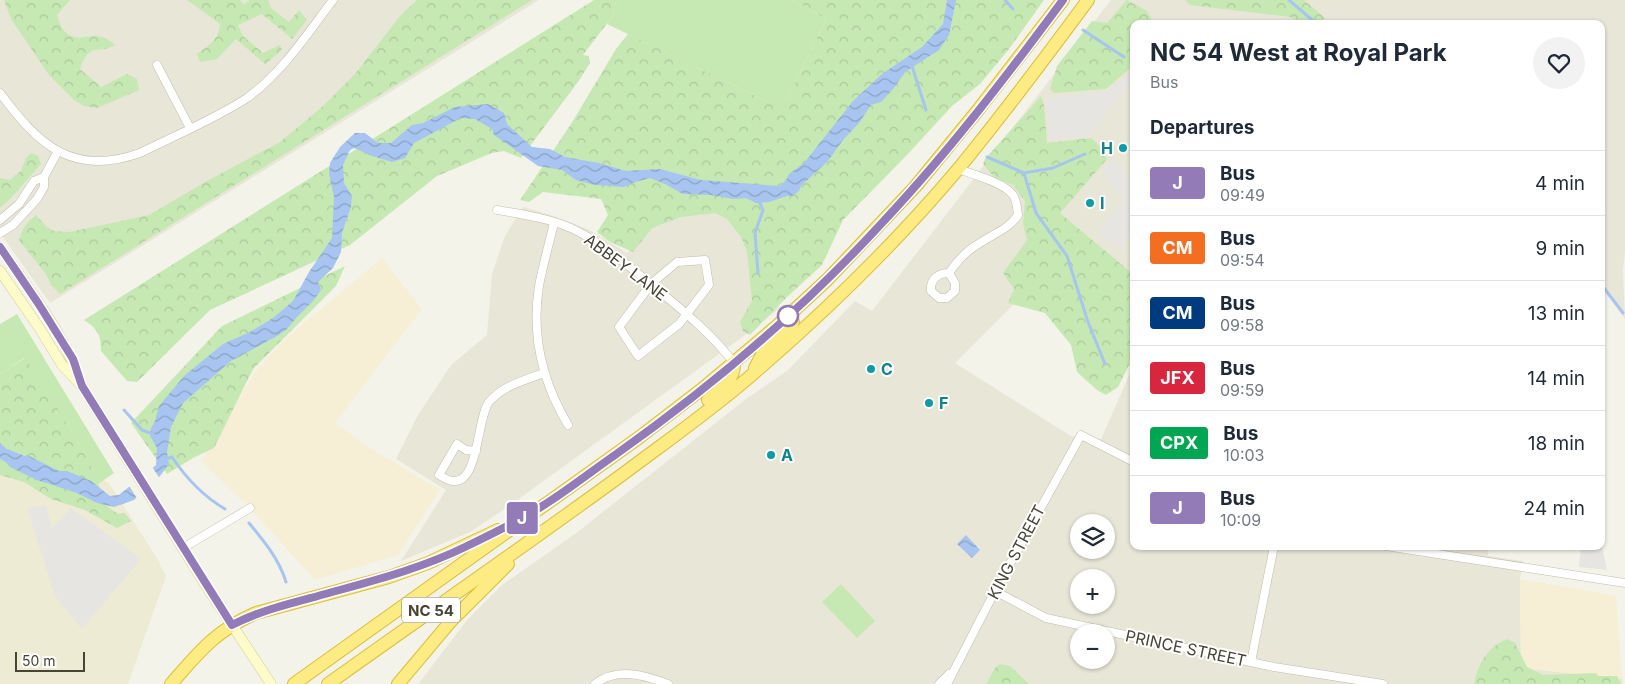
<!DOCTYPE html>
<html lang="en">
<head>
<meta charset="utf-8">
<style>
  body { margin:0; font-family:Inter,sans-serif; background:#f2f2f3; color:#1f2937; height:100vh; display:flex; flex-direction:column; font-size:19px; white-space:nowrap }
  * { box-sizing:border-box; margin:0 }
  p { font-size:16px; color:#747a83 }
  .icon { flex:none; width:28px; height:28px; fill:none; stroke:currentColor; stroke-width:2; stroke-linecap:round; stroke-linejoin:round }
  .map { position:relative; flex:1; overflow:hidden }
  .details { position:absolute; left:1130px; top:20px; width:475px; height:530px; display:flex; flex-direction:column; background:#fff; border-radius:10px; box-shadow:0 1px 4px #0004 }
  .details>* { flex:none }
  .badge { padding:0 10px; border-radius:4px; font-size:18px; line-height:32px }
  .fabs { position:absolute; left:1070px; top:514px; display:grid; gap:10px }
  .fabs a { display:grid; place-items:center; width:45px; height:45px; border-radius:50%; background:#fff; box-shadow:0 1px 4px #0004; font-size:25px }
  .scale { position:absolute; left:15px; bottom:12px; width:70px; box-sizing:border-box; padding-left:5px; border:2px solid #484537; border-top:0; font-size:14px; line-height:18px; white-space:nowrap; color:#484537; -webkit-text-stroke:4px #fff; paint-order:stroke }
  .map>.badge { position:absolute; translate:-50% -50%; box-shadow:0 0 0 2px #fff }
  h2 { padding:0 20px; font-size:19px; line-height:45px }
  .round { display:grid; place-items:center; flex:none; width:52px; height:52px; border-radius:26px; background:#f2f2f3 }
  .headline { display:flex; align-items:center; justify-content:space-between; height:85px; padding:0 20px }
  h1 { font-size:24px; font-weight:700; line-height:38px }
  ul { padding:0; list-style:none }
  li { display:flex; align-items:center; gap:15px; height:65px; padding:0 20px; border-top:1px solid #e0e1e3 }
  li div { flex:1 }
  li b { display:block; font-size:19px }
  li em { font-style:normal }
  li .badge { min-width:55px; font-weight:700; text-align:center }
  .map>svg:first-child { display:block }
  .residential { fill:#e8e6d7; fill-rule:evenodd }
  .commercial { fill:#f6eed5 }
  .education { fill:#edebd3 }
  .grass { fill:#c6e8b3 }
  .forest { fill:url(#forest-crowns) }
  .parking { fill:#e6e5e1 }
  .water { fill:url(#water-waves) }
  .pier { fill:#f4f3e9 }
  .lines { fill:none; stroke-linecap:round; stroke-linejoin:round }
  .stream { stroke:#a7c5f0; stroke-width:3 }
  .minor-casing { stroke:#c0bdac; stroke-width:9 }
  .secondary-casing { stroke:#d4cf99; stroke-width:11 }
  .trunk-casing { stroke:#dcbe3b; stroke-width:14 }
  .minor { stroke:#fff; stroke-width:8 }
  .secondary { stroke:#fefbca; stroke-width:10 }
  .trunk { stroke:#fcec83; stroke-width:12 }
  .line-casing { stroke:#fff; stroke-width:11 }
  .line { stroke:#937bb8; stroke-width:8 }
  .culture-dot { fill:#0f9aa8; stroke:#fff; stroke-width:2 }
  .stop-dot { fill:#fff; stroke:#937bb8; stroke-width:2.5 }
  .labels { text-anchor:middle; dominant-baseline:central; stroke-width:4; stroke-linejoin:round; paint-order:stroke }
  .shield { fill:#fff; stroke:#7f7d73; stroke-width:1 }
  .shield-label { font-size:15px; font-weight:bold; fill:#484537 }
  .culture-label { font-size:16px; font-weight:bold; fill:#0d838f; stroke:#fff; text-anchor:start }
  .street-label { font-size:16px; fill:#484537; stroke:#fff }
</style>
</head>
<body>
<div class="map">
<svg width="1625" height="684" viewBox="0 0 1625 684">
  <defs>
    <pattern id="forest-crowns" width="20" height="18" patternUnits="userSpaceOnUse" patternTransform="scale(1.25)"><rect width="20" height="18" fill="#c6e8b3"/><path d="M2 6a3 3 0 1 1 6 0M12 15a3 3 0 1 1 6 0" fill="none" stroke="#acc89b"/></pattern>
    <pattern id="water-waves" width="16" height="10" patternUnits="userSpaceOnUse" patternTransform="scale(1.25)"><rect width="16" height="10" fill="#a7c5f0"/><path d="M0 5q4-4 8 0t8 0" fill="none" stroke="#8aa2c3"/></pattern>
  </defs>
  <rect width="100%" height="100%" fill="#f4f3e9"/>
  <path class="residential" d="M0 0H539L50 303 0 233Z
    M1111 0H1625V252L1623 270 1625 319 1601 286V24H1134V283L1023 295 955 363 1071 436 1101 439 1134 364V546H1489L1488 556 1523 561 1520 579 1521 668 1622 679 1623 684H418L468 619 502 585 575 534 746 399 787 371 855 301 872 311ZM1079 522H1106V550H1079ZM1079 578H1106V605H1079ZM1079 632H1106V660H1079Z
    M523 207 551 215 590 230 627 253 650 222 721 210 749 236 756 283 780 308 741 338 509 506 470 532 401 561 446 490 396 459 418 415 451 365 487 335 492 274 505 236Z"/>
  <path class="commercial" d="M382 258 422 309 335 423 370 448 440 490 398 555 315 580 250 508 201 461 256 371 283 341Z
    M1520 579 1616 596 1622 679 1521 668Z"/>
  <path class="education" d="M0 446 62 457 109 483 155 555 166 576 128 684H0Z"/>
  <path class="grass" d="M616 0H792L826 19 789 96 781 103H770L607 24 612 17 616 2Z
    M17 314 114 473 98 484 84 450 24 358 0 374V324Z
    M841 584 875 621 857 638 822 602Z"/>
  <path class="forest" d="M4 0H70L57 15C61 30 68 40 85 37 89 37 94 35 97 36 105 37 110 40 115 45 99 55 89 41 80 69L101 87 127 74 137 79 139 90 97 108 84 106 74 100 49 75 11 19Z
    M187 0H240L244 5 250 0H268L271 8 289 22 299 10 307 20 292 39 262 14 238 25 243 36 263 53 280 45 282 50 265 64 236 39 217 59 200 62 197 54C209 45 219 40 220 24Z
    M417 0H532L60 294 51 285 46 274 19 240C22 229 27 222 36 215L47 227 54 231 70 232 149 215 207 181 280 142 322 107 355 74 400 16Z
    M594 0H616V2L612 17 583 55 589 56 590 63 578 82 521 158 504 151 492 153 437 176 350 245 210 310 137 382 127 381 101 351C101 335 98 329 84 320Z
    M792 0H1044L1009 49 980 84 952 106 907 155 843 220 822 265 787 297 750 335 743 331 740 322 752 301 747 251 741 237 727 219 715 213 681 217 652 228 633 252 610 242 597 232 608 215 601 199 543 192 529 202 520 200 571 124 616 49 628 34 770 103H781L789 96 826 19Z
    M1127 0 1147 11 1154 24H1134V65L1106 89 1054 93 1050 89 1057 66 1092 21 1107 23Z
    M1185 0H1304L1325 18 1320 24H1305L1290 17 1190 5Z
    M1041 96 1044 105 1047 143 1091 138 1102 148 1107 159 1060 213 1134 275V355L1118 387 1106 395 1097 390 1077 372 1071 345 1045 313 1008 303 1014 289 1003 273 1027 240 1023 224 1025 201 1013 185 994 177 983 164 985 159Z
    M31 153 38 156 41 164 12 197 0 208V178L10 180 21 171 26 158Z
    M345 266 336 286 253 369 214 448 193 458 167 474 131 423 222 326Z
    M25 358 84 450 108 507 118 514 125 513 131 521 117 528 85 510 51 499 24 482 0 475V374Z
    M1507 639 1515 643 1527 667 1543 675 1595 673 1599 676H1617L1621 684H1474C1478 664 1487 647 1507 639Z
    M1000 664 1010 666 1029 684H986L995 668Z"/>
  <path class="parking" d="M1134 68V84L1111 105 1102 121 1092 131 1091 135 1049 140 1047 98 1107 92Z
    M1114 156 1132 186 1134 184V229L1120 248 1098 233 1127 193 1124 192 1120 196 1102 172Z
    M46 506 52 529 71 508 141 559 82 629 55 596 27 508Z
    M1601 542 1607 570 1579 567 1581 546H1601Z"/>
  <path class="water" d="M947 0H956L949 35 939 50 905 72 894 88 881 102 871 105 859 123 843 140 828 161 801 186 799 191 792 196H787L769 202 756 203 746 198 733 199 711 195 683 194 665 184 650 178 635 182 624 187 595 185 576 180 562 170 538 166 494 135 492 129 475 119 461 118 414 143 405 158 392 162 372 156 354 148 350 150 343 165 344 183 352 196 351 207 342 233 341 252 333 268 318 282 321 290 313 301 296 318 287 329 277 336 231 361 183 403 171 427 167 452 169 464 160 476 134 500 114 507 97 503 77 493 37 480 10 467 6 462 0 459V443L7 449 25 456 27 455 59 471H67L91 481 110 496 119 495 156 465 157 448 150 436 151 428 155 421 159 406 184 376 223 344 250 332 273 318 293 301 309 272 332 238 334 197 329 174 330 163 340 147 355 133H365L378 143H391L412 125 423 123 455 107 488 104 504 113 507 124 532 147 550 149 565 157 599 163 626 171 660 169 701 180 780 186 786 180 789 174 804 163 853 101 882 74 922 47 943 24Z
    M966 535 980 550 972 558 957 544Z"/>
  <path class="pier" d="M151 465 160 479 138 500 128 484Z"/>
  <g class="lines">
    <path class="stream" d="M1005 0 1013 9
      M1289 0 1317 24
      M1083 30 1124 57
      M911 63 926 110
      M987 157 1024 173 1036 213 1067 256 1088 322 1105 364
      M1024 173 1053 168 1085 154
      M758 199 763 210 755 233 758 273
      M1601 284 1623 313
      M124 410 142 430 153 434
      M165 459 172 457C186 478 203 496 225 509
      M249 523C264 541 279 559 286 582"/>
    <defs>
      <path id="minor" d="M157 65 190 128
        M0 93C39 145 72 177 140 153 174 136 215 119 247 98 282 73 307 34 333 0
        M497 210C521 214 548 218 571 228 601 242 626 264 652 285 681 309 711 333 734 363
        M0 220 19 204 34 181 44 177
        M554 223C549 244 543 265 539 286 531 336 543 383 568 425
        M0 233 13 225 37 199 44 187V177L58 151
        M705 260 709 285 679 324 638 356 619 327 651 284 677 262Z
        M949 273 955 283V291L947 298H939L931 291C930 279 938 273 949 273 957 261 967 250 980 243 993 234 1009 229 1018 215 1017 208 1017 201 1013 195 1005 183 972 174 958 169
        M476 451 466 450 457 444 439 475C443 477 448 481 453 481 479 484 477 417 489 402 502 386 525 380 544 373
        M1386 546 1625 583
        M183 548 250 508
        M995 591 1046 618 1274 667 1383 684
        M1251 662 1274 546
        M595 684C617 667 644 675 668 684
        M939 684 949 674
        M947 684 995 591 1081 435 1134 462"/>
      <path id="secondary" d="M0 247C29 290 64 333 81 383
        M0 271 40 329 62 365 82 386 205 584 271 684"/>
      <path id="trunk" d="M755 368 763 353 793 322
        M708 400C720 390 735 380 734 363
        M171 684C199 652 215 631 256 613L389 577 428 563 498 530
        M294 684 637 439 702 389 778 325 827 280 915 187 978 110 1063 0
        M328 684C426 614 526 545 623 474 667 441 713 409 754 373 827 310 897 242 959 168 1004 113 1046 57 1088 0
        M398 684 451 621 508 564"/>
    </defs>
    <use href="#minor" class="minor-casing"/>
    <use href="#secondary" class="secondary-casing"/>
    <use href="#trunk" class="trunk-casing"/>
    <use href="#minor" class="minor"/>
    <use href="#secondary" class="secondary"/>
    <use href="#trunk" class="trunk"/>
  </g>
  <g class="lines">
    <defs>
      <path id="line" d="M0 247 38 303 73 359 82 386 232 625C259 611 288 604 318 596 368 582 418 570 465 547 488 536 513 524 536 510 563 494 589 473 615 455 711 387 801 311 881 224 947 154 1006 77 1063 0"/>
    </defs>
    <use href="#line" class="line-casing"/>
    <use href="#line" class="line"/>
  </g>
  <g class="culture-dot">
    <circle cx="1123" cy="148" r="5"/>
    <circle cx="1090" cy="203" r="5"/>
    <circle cx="871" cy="369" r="5"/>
    <circle cx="929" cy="403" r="5"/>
    <circle cx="771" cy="455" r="5"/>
  </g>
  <circle class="stop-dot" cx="788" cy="316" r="10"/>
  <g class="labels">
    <rect class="shield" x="402" y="597.5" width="58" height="25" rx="4"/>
    <g class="shield-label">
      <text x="431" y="610">NC 54</text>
    </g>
    <g class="culture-label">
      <text x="1113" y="148" text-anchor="end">H</text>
      <text x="1100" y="203">I</text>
      <text x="881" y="369">C</text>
      <text x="939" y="403">F</text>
      <text x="781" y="455">A</text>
    </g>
    <g class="street-label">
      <text transform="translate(626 267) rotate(37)">ABBEY LANE</text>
      <text transform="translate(1016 552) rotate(-62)">KING STREET</text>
      <text transform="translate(1186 648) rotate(12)">PRINCE STREET</text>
    </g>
  </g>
</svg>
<div class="fabs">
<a><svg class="icon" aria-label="layers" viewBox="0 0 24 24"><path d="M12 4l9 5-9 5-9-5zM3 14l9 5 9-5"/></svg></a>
<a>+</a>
<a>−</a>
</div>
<div class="scale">50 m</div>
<b class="badge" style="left:522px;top:518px;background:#937bb8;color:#fff">J</b>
<section class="details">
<div class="headline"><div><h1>NC 54 West at Royal Park</h1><p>Bus</p></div><a class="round"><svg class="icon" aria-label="heart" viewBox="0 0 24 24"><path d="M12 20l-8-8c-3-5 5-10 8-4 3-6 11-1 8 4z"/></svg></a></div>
<h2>Departures</h2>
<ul>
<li><span class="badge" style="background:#937bb8;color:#fff">J</span><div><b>Bus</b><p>09:49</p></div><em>4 min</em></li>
<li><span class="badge" style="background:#f36e21;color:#fff">CM</span><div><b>Bus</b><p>09:54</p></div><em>9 min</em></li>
<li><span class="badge" style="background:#003b80;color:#fff">CM</span><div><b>Bus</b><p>09:58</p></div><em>13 min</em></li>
<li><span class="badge" style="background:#d7263d;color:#fff">JFX</span><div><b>Bus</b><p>09:59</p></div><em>14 min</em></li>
<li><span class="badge" style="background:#00a651;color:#fff">CPX</span><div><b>Bus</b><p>10:03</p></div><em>18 min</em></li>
<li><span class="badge" style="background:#937bb8;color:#fff">J</span><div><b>Bus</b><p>10:09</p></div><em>24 min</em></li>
</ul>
</section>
</div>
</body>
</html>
